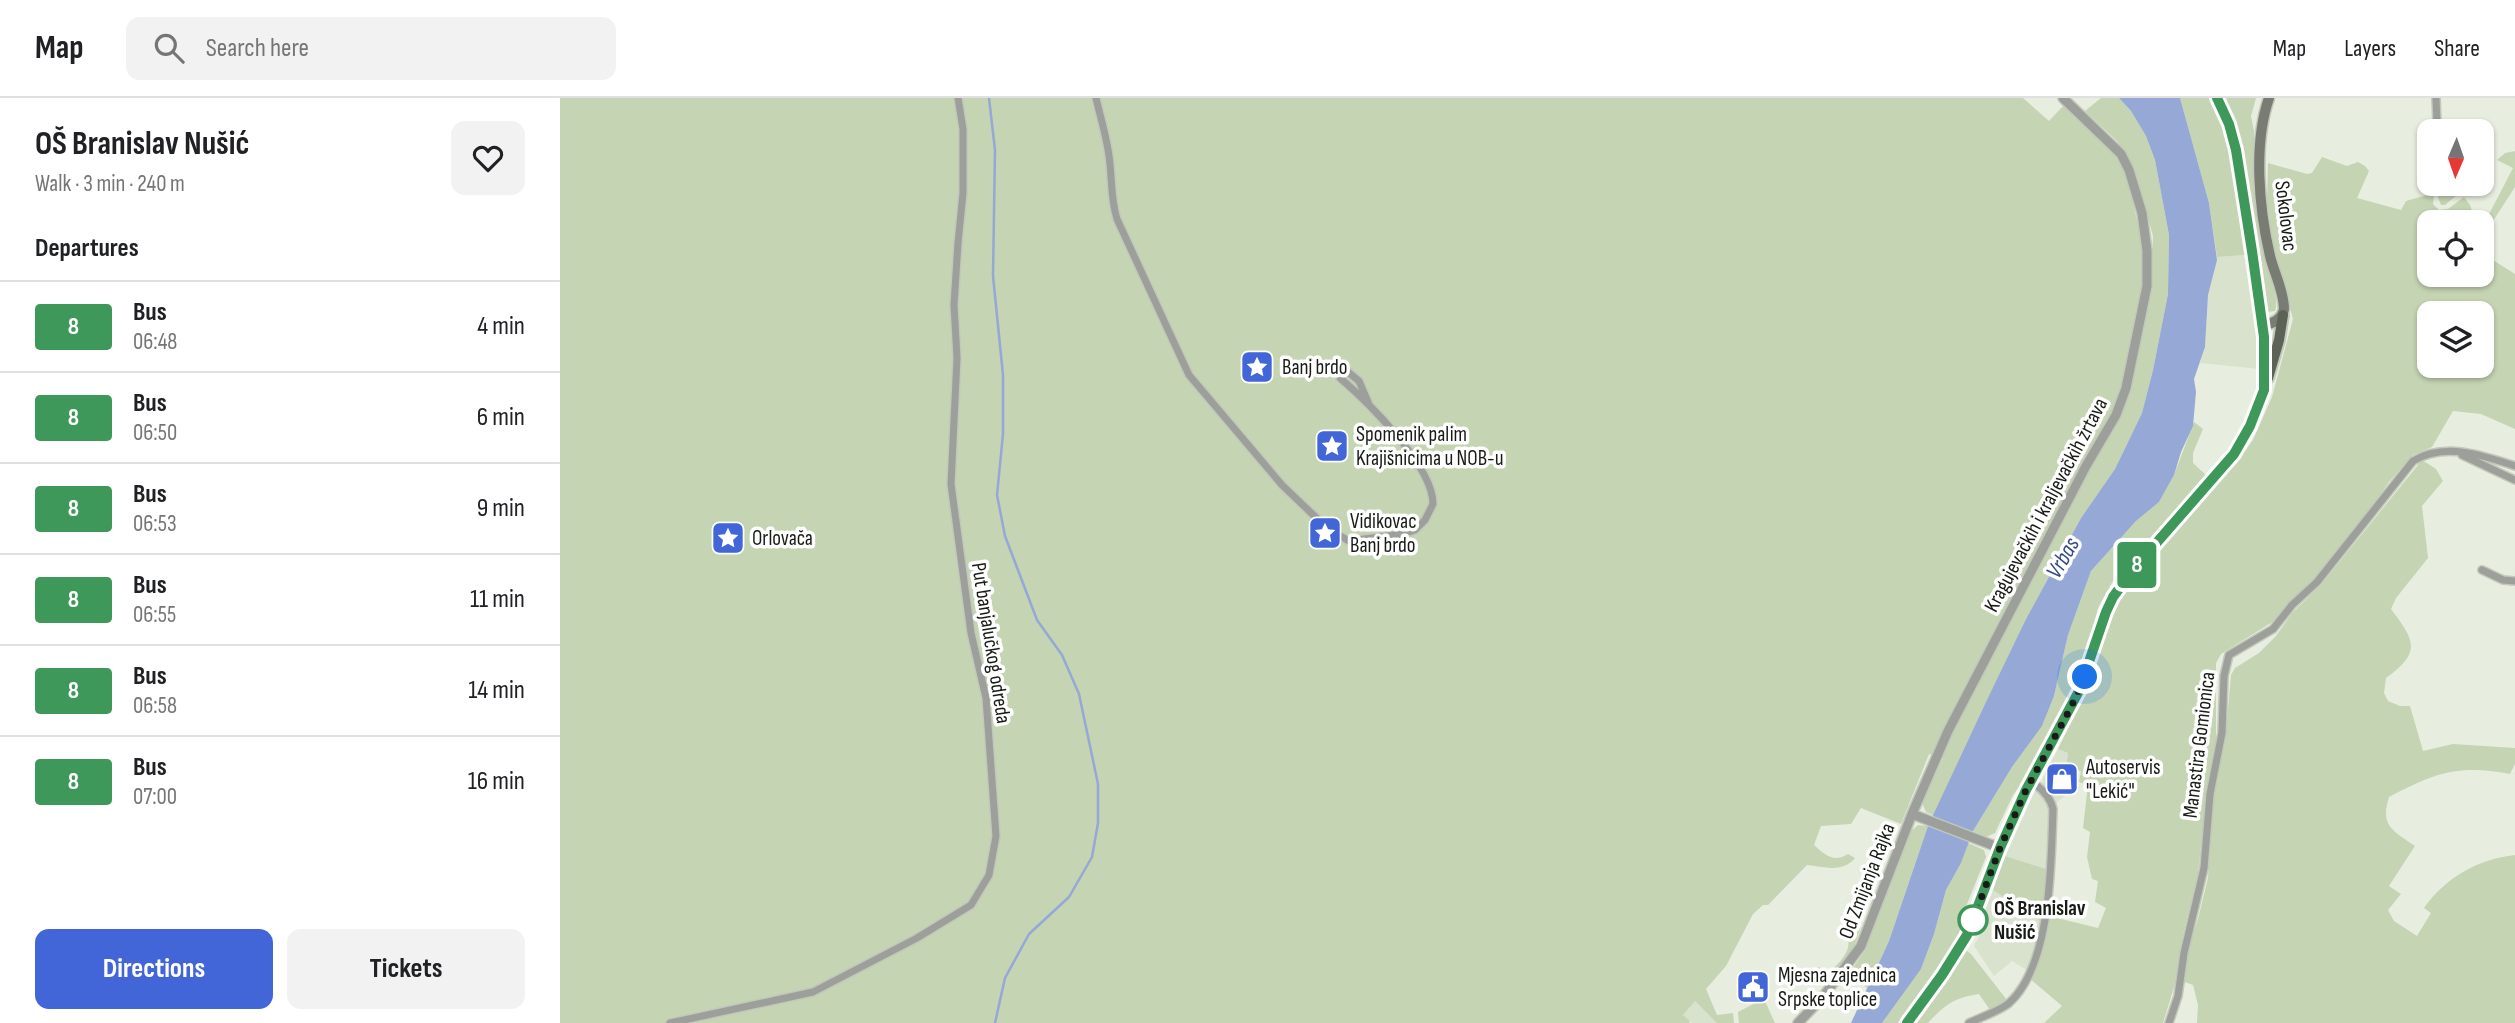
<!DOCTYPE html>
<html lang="en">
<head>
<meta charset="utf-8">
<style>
  body { margin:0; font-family:"Sofia Sans Condensed",sans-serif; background:#f2f2f2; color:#202124; height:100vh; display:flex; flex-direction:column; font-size:26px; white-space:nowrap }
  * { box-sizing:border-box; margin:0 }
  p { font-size:23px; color:#757577 }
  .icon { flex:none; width:38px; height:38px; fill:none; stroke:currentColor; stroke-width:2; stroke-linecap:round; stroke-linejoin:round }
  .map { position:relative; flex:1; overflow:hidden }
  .sheet { display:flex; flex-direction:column; background:#fff; width:560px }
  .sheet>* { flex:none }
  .badge { padding:0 14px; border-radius:5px; font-size:24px; line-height:46px }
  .needle { width:46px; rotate:182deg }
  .fabs { position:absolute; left:1857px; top:21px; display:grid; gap:14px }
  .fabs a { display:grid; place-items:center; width:77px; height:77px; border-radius:14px; background:#fff; box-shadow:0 2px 5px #0004; font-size:35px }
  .you { position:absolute; width:35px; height:35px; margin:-18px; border:5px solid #fff; border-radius:50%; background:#1a73e8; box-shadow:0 0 0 10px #1a73e833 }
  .map>.badge { position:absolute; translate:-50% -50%; box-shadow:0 0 0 4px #fff }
  h2 { padding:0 35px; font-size:26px; line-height:63px }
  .round { display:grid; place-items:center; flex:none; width:74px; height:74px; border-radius:14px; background:#f2f2f2 }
  .overview { display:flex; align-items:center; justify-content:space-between; height:119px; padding:0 35px }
  h1 { font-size:33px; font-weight:700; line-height:52px }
  .button { display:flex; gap:14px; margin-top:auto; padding:14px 35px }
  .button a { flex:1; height:80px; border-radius:14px; background:#4265d8; color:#fff; font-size:28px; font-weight:700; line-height:80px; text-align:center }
  .button a+a { background:#f2f2f2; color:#202124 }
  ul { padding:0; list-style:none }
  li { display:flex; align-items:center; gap:21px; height:91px; padding:0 35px; border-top:2px solid #e0e0e0 }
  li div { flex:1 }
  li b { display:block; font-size:26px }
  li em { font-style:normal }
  li .badge { min-width:77px; font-weight:700; text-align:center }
  header { display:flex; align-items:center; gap:42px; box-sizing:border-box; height:98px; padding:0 35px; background:#fff; border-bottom:2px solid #e0e0e0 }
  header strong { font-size:33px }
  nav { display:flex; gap:38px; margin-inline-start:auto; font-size:24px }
  .search { width:490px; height:63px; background:#f2f2f2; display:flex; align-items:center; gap:18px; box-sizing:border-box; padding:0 24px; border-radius:14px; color:#757577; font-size:26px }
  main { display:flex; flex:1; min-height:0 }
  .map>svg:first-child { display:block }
  .built { fill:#d8e2cc }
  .green { fill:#c5d4b3; fill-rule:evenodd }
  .water { fill:#95a8d6 }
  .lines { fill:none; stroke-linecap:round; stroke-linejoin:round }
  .stream { stroke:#95a8d6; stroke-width:2.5 }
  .minor-casing { stroke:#c2c8bb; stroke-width:10 }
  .tertiary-casing { stroke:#c2c8bb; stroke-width:12 }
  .secondary-casing { stroke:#c2c8bb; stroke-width:13 }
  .primary-casing { stroke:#c2c8bb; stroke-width:14 }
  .minor { stroke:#9da09a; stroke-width:7 }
  .tertiary { stroke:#9da09a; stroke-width:9 }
  .secondary { stroke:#787c73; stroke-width:10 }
  .primary { stroke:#5d6257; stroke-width:10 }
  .line-casing { stroke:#fff; stroke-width:16 }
  .line { stroke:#3e9859; stroke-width:10 }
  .walk { stroke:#181b15; stroke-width:7; stroke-dasharray:0 12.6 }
  .stop-dot { fill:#fff; stroke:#3e9859; stroke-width:3.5 }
  .labels { text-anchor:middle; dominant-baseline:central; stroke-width:7; stroke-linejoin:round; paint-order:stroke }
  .street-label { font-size:21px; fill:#181b15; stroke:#fff }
  .poi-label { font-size:21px; fill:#181b15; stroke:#fff; text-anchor:start }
  .stop-label { font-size:21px; font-weight:bold; fill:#181b15; stroke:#fff; text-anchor:start }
  .water-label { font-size:23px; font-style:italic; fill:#364b85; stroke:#fff }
</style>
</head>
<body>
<header>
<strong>Map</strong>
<div class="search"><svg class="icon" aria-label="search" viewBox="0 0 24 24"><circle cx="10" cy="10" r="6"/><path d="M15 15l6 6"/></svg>Search here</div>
<nav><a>Map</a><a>Layers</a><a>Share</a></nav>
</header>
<main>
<section class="sheet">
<div class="overview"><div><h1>OŠ Branislav Nušić</h1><p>Walk · 3 min · 240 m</p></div><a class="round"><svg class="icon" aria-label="heart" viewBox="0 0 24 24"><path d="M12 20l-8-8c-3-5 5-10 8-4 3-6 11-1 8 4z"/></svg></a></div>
<h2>Departures</h2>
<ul>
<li><span class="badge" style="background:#3e9859;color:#fff">8</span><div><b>Bus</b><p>06:48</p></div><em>4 min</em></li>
<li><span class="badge" style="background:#3e9859;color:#fff">8</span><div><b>Bus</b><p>06:50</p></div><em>6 min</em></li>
<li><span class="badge" style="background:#3e9859;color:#fff">8</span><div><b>Bus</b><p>06:53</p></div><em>9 min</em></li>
<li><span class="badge" style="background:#3e9859;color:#fff">8</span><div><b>Bus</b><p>06:55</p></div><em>11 min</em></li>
<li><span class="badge" style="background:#3e9859;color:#fff">8</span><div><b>Bus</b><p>06:58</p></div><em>14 min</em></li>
<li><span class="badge" style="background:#3e9859;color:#fff">8</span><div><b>Bus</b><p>07:00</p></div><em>16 min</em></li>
</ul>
<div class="button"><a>Directions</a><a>Tickets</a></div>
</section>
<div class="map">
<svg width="1955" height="925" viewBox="0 0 1955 925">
  <rect width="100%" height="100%" fill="#e7eedf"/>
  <path class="built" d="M1684 157 1699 252V271L1640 265 1645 249 1648 197 1657 159Z
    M1498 651 1508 655 1506 669 1513 671 1509 694 1495 706 1482 687 1483 680Z
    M1476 691 1490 709 1486 771 1445 758Z
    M1433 792 1483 825 1476 852 1467 872 1452 863 1434 878 1414 848 1429 819 1424 815Z
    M1135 903 1153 920 1157 925H1132L1123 917Z"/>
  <path class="green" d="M0 0H1463L1489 23 1504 7 1550 50 1567 77 1591 186 1593 138 1576 76 1557 43 1525 13 1541 0H1559L1571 13 1586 38 1595 62 1609 137 1608 196 1593 272 1582 315 1555 371 1521 420 1466 521 1375 718 1366 714 1362 705 1383 660 1369 656 1341 726 1301 710 1291 726 1261 728 1254 747C1265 757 1274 765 1288 756L1295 760C1283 775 1264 769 1247 767L1208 807H1203L1193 816 1166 868 1146 891 1157 917 1173 915 1174 925H1157L1135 903 1123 917 1130 923 1129 925H0Z
    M1620 0H1651L1665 31 1672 59 1684 157 1657 159 1649 105Z
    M1663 0H1696L1691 18 1694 33C1695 76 1695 118 1705 160 1708 175 1720 198 1715 213L1707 214 1705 212C1696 145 1690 61 1663 0Z
    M1955 53V89L1933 123 1929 124 1926 122 1953 70 1937 62 1945 55Z
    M1762 59 1787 68 1798 64 1805 68 1809 73 1797 100 1841 112 1846 103 1867 97 1869 84 1875 86 1873 106 1879 112 1888 111 1904 99 1910 107 1916 124H1869V177H1922V155L1955 176V331L1921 316 1893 313 1872 349 1853 357 1829 384 1782 452 1714 523 1661 556 1656 565V644L1648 682 1638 776 1623 837 1614 889 1603 925H1484L1502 908 1469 880 1484 844 1489 818 1538 830 1546 810 1535 804 1538 783 1532 781 1527 759 1530 734 1523 730 1528 687 1519 684 1521 673 1506 669 1508 655 1498 651 1523 597 1555 505 1574 478 1649 392 1676 365 1693 342 1712 299 1733 221 1712 142 1707 102 1708 65 1747 76 1752 75ZM1869 215H1922V268H1869Z
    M1880 86H1902L1909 94 1897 97 1885 107H1881L1878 99Z
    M1634 324 1643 331 1633 355V365L1647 378 1599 435 1554 481 1538 510 1520 581 1471 673 1453 697 1435 735 1426 739 1413 733 1452 669 1482 628 1494 598 1508 537 1531 473 1576 423 1599 404 1614 377Z
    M1862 362 1876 371 1883 383 1862 408 1868 460 1836 500 1831 511C1856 544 1861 554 1826 580L1824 595 1828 603 1840 608H1850L1863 653 1893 646 1955 650V666L1950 676C1897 666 1875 675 1829 699 1820 728 1832 732 1855 748L1829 788 1841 796 1828 812 1834 823 1857 838 1871 815 1864 810C1885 780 1918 761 1955 757V925H1637L1638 907 1633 887 1622 883 1627 852 1638 821 1648 780 1654 689 1665 646 1671 577 1675 570 1699 555 1716 538 1732 515 1760 488Z
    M1358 727 1368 728 1329 843 1307 890 1288 877 1306 851 1351 733Z
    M1408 745 1424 752 1426 759 1405 811 1399 835 1390 852 1338 925H1322L1361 871 1374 836 1386 792 1401 765Z
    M1445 758 1486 771 1483 825 1433 792Z
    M1301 829 1293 852 1272 876 1270 875 1266 885H1259L1258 881 1261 877 1256 871 1259 869 1263 873 1269 874C1278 867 1291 854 1288 842Z
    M1404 853H1407L1411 856 1447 902 1430 912 1419 896C1393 900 1386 906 1368 925H1355L1394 871Z
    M1204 901 1215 925H1179L1178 914 1199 903 1201 905Z"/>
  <path class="water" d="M1559 0H1620L1649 105 1657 162 1648 197 1645 249 1634 281 1636 294 1633 328 1621 354 1614 377 1599 404 1576 423 1531 473 1508 537 1494 598 1482 628 1452 669 1413 733 1401 765 1386 792 1374 836 1361 871 1322 925H1291L1329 843 1368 728 1427 602 1466 521 1521 420 1555 371 1582 315 1593 272 1608 196 1609 137 1595 62 1586 38 1571 13Z"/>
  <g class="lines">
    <path class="stream" d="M429 0 435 52 433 178 443 277V336L437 397 445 438 477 522 502 557 519 596 538 686V725L532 759 509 799 469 836 445 880 435 925"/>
    <defs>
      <path id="minor" d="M536 0C541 22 548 43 550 66 552 85 551 102 557 121L629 277 722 387 768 431 789 443 843 436 855 432 865 422 873 406C873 368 808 304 780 280V271L783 270 799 283 808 304
        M1876 0 1877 25
        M1902 357 1955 382
        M1922 472 1943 482 1955 483
        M110 925 253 894 357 840 411 807 429 777 436 738 426 600 411 535 391 386 397 260 394 207 398 145 403 95V31L398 0
        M1409 925C1421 919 1437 914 1448 906 1492 868 1491 764 1493 711 1490 698 1481 690 1471 683
        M1609 925 1618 898 1624 855 1644 770 1650 696 1662 635 1664 578 1669 557 1713 531 1732 507 1757 484 1853 363C1885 344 1922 357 1955 368"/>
      <path id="tertiary" d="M1352 716 1440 750
        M1238 925 1262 900 1301 848 1352 716 1388 633 1526 368 1556 317 1566 290 1587 188V153L1582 115 1569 72 1561 56 1503 0"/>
      <path id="secondary" d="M1702 227C1712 226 1722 222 1724 211 1724 193 1714 175 1710 158 1699 111 1693 46 1709 0"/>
      <path id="primary" d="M1708 280 1719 242 1723 217
        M1347 925 1382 877 1407 837 1440 750 1466 692 1519 593 1546 514 1553 499 1572 473 1674 356 1690 328 1700 305 1704 292 1706 272 1704 239 1676 52 1669 25 1657 0"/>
    </defs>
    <use href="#minor" class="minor-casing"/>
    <use href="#tertiary" class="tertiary-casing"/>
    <use href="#secondary" class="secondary-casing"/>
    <use href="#primary" class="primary-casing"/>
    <use href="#minor" class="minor"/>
    <use href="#tertiary" class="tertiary"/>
    <use href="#secondary" class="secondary"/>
    <use href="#primary" class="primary"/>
  </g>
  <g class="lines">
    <defs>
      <path id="line" d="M1347 925 1382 877 1407 837 1440 750 1466 692 1519 593 1546 514 1553 499 1572 473 1674 356 1690 328 1704 292V239L1692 153 1676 52 1669 26 1657 0"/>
    </defs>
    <use href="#line" class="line-casing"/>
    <use href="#line" class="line"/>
    <path class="walk" d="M1413 822 1440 750 1466 692 1510 611 1525 579"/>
  </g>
  <defs>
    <symbol id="sight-square" viewBox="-11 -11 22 22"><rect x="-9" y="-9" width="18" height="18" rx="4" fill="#4265d8" stroke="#fff"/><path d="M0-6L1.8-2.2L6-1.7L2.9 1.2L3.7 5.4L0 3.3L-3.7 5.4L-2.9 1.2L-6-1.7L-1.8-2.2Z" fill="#fff"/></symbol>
    <symbol id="shop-square" viewBox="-11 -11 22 22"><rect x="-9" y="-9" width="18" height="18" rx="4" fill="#4265d8" stroke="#fff"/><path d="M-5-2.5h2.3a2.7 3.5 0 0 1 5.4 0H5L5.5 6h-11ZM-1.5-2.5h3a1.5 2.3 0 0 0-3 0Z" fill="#fff"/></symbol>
    <symbol id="civic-square" viewBox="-11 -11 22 22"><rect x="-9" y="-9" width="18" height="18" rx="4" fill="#4265d8" stroke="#fff"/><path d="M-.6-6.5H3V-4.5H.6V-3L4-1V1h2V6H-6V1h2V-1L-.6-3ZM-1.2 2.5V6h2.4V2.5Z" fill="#fff"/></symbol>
  </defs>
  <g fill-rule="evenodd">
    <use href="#sight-square" x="678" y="250" width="38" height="38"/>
    <use href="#sight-square" x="753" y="329" width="38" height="38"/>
    <use href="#sight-square" x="746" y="416" width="38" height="38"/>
    <use href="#sight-square" x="149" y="421" width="38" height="38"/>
    <use href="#shop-square" x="1483" y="662" width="38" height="38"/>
    <use href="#civic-square" x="1174" y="870" width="38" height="38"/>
  </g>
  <circle class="stop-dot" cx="1413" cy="822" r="14"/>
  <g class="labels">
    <g class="street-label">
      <text transform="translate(1726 118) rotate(83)">Sokolovac</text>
      <text transform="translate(1486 407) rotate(-62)">Kragujevačkih i kraljevačkih žrtava</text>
      <text transform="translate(431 545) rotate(81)">Put banjalučkog odreda</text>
      <text transform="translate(1639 647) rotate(-83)">Manastira Gomionica</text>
      <text transform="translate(1307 783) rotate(-69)">Od Zmijanja Rajka</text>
    </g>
    <g class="poi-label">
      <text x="722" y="269">Banj brdo</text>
      <text x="796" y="336">Spomenik palim<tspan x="796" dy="24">Krajišnicima u NOB-u</tspan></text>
      <text x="790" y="423">Vidikovac<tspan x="790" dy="24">Banj brdo</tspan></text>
      <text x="192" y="440">Orlovača</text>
      <text x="1526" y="669">Autoservis<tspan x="1526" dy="24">"Lekić"</tspan></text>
      <text x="1218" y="877">Mjesna zajednica<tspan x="1218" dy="24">Srpske toplice</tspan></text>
    </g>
    <g class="stop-label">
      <text x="1434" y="810">OŠ Branislav<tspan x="1434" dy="24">Nušić</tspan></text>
    </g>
    <g class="water-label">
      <text transform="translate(1503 460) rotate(-60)">Vrbas</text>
    </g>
  </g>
</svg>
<div class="fabs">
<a><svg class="needle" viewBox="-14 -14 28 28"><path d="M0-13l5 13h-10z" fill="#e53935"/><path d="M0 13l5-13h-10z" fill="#757577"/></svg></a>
<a><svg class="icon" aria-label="locate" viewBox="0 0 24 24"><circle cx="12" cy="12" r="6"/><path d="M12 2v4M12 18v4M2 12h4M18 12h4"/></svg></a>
<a><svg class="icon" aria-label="layers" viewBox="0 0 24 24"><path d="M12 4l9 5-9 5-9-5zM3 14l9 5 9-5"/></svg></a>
</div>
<div class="you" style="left:1525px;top:579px"></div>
<b class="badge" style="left:1577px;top:467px;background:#3e9859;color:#fff">8</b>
</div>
</main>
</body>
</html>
